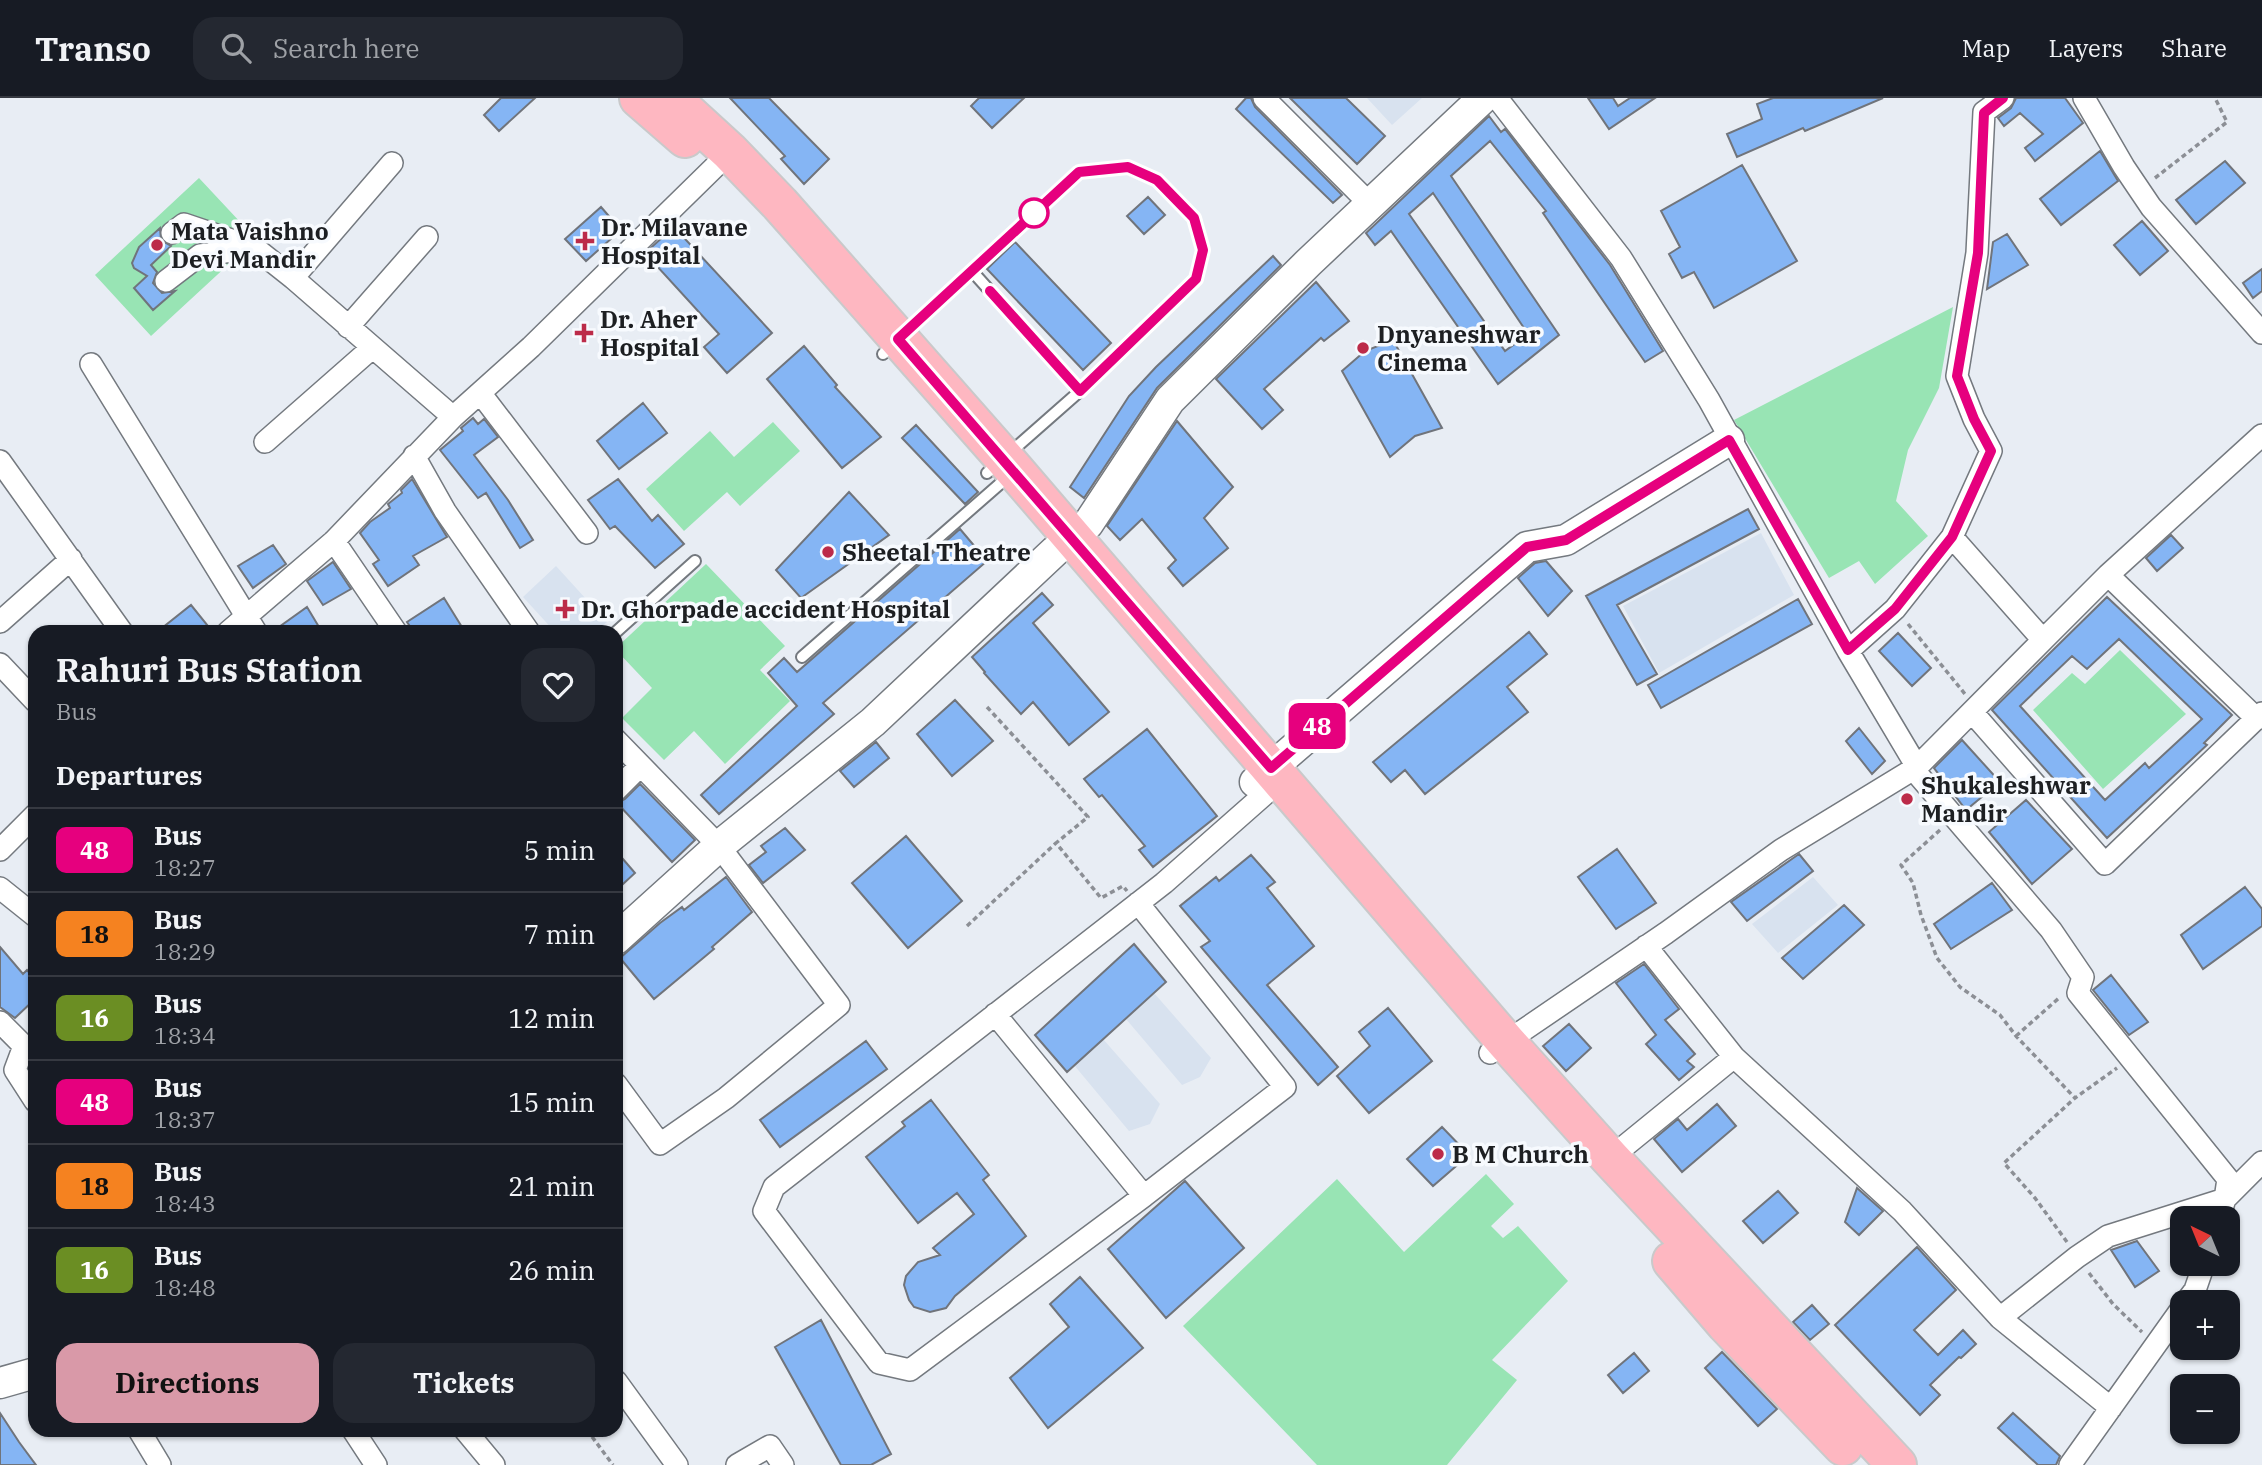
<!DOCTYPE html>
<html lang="en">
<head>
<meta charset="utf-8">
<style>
  body { margin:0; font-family:"IBM Plex Serif",serif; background:#242831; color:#f1f3f6; height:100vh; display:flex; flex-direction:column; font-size:26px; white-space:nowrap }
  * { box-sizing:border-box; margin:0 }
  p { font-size:23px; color:#9ea1a6 }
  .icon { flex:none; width:38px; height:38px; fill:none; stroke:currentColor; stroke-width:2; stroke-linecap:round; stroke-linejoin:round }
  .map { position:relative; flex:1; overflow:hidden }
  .sheet { position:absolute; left:28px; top:527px; width:595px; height:812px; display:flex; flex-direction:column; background:#171b24; border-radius:21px; box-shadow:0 2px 5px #0004 }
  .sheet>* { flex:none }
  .badge { padding:0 14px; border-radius:10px; font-size:24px; line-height:46px }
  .needle { width:46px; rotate:317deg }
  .tools { position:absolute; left:2170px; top:1108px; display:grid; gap:14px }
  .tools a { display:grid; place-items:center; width:70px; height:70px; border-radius:14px; background:#171b24; box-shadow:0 2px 5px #0004; font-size:35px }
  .map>.badge { position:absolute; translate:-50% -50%; box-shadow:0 0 0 4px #fff }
  h2 { padding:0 28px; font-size:26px; line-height:63px }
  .round { display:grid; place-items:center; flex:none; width:74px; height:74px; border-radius:21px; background:#242831 }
  .overview { display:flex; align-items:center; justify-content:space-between; height:119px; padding:0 28px }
  h1 { font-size:33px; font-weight:800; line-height:52px }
  .button { display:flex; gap:14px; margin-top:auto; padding:14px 28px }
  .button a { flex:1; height:80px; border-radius:21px; background:#d999a8; color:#111; font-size:28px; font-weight:800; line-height:80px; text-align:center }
  .button a+a { background:#242831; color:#f1f3f6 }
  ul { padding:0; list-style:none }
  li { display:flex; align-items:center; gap:21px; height:84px; padding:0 28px; border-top:2px solid #363941 }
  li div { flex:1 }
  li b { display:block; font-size:26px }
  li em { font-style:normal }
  li .badge { min-width:77px; font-weight:700; text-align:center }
  header { display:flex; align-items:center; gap:42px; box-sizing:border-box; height:98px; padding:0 35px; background:#171b24; border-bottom:2px solid #363941 }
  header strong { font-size:33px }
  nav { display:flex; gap:38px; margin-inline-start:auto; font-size:24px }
  .search { width:490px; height:63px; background:#242831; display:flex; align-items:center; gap:18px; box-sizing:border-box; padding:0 24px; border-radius:21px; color:#9ea1a6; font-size:26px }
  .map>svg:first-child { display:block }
  .built { fill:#d8e2ef }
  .green { fill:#98e4b4 }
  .building { fill:#85b5f4; stroke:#70747b; stroke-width:2; fill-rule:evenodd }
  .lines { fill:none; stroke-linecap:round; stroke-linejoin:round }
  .lane-casing { stroke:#74797f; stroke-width:14 }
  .street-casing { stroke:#74797f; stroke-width:24 }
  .secondary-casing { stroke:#74797f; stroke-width:33 }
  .highway-casing { stroke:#c9c9ca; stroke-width:42 }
  .path { stroke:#8c8f95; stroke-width:3.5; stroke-dasharray:5 3.5; stroke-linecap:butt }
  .lane { stroke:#fff; stroke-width:10 }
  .street { stroke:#fff; stroke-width:21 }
  .secondary { stroke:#fff; stroke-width:30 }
  .highway { stroke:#feb7c1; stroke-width:38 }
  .line-casing { stroke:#fff; stroke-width:16 }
  .line { stroke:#e6007e; stroke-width:10 }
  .stop-dot { fill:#fff; stroke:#e6007e; stroke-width:3.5 }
  .poi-dot { fill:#bc2b49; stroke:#f7fafe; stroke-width:2.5 }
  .labels { text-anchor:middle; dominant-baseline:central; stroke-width:7; stroke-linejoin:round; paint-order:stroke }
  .poi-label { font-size:24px; font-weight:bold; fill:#1d1f22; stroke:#f7fafe; text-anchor:start }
</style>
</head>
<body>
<header>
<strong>Transo</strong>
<div class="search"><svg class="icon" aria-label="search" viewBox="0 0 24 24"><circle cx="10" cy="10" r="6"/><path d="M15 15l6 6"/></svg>Search here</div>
<nav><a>Map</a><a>Layers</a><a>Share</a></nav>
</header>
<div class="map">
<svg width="2262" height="1367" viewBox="0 0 2262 1367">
  <rect width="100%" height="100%" fill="#e8edf4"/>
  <path class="built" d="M1367 0H1422L1392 27Z
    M1761 435 1794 497 1659 575 1623 508Z
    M556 468 607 524 596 534H555L523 499Z
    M1813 779 1838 807 1778 855 1752 826Z
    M1154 895 1211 960 1200 979 1182 987 1126 921Z
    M1103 941 1160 1006 1150 1026 1129 1033 1074 967Z"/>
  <path class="green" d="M199 80 256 141 151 238 95 177Z
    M1953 209 1939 290 1908 352 1896 403 1928 438 1875 486 1859 463 1829 480 1734 322Z
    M773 324 800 353 740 408 727 394 684 433 646 391 710 333 734 359Z
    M706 466 785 548 760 572 790 603 725 666 694 633 664 662 622 620 652 590 616 552V550Z
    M2120 552 2186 616 2103 691 2033 612 2072 575 2085 586Z
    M1486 1076 1514 1106 1491 1128 1503 1140 1518 1128 1568 1183 1492 1262 1517 1282 1447 1367H1317L1183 1228 1337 1081 1404 1154Z"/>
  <path class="building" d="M501 0H535L499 33 484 17Z
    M730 0H769L829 61 804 86 781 61 785 58Z
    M979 0H1024L992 30 971 8Z
    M1246 0H1251L1255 9 1342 97 1333 105 1236 11Z
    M1290 0H1346L1385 38 1357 66Z
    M1588 0H1613L1618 8 1630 0H1655L1609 31Z
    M1773 0H1883L1805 33 1803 30 1737 59 1727 36 1762 21 1757 6Z
    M2016 0H2065L2083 25 2035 63 2025 50 2043 36 2020 15 2004 28 1998 20 2011 10Z
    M1489 18 1501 34 1505 31 1610 167 1663 253 1645 264 1543 115 1546 113 1490 43 1451 78 1559 237 1498 286 1391 133 1375 147 1366 135ZM1433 95 1528 236 1505 253 1409 116Z
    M2100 53 2118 83 2061 127 2040 101Z
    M2225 63 2245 85 2196 126 2176 102Z
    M1742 67 1797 163 1714 210 1694 174 1682 180 1669 156 1680 149 1661 113Z
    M1148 99 1165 117 1144 136 1127 118Z
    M601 109 621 132 586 163 565 141Z
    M2142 123 2168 153 2140 177 2114 147Z
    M674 129 772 235 727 275 704 249 719 236 645 155Z
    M160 130 161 142 171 148 151 167 157 174 153 185 162 195 175 193 153 212 134 190 147 178 134 170 132 165 139 149Z
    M2007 136 2028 167 1987 191 1993 144Z
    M1015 144 1111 245 1083 272 987 171Z
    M1273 158 1281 167 1157 290 1084 400 1070 389 1129 298 1156 269Z
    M2262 171V193L2253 200 2243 185Z
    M1316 184 1349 223 1324 243 1321 240 1264 291 1283 312 1262 331 1216 281Z
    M1393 242 1442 330 1415 338 1390 359 1342 273 1365 253Z
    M804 248 837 287 835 289 881 339 842 370 767 281Z
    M643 305 667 335 619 371 597 343Z
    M473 320 478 326 484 321 498 339 474 357 508 402 533 442 520 450 486 395 478 400 440 352 463 333 461 330Z
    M1177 323 1233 389 1204 420 1228 450 1183 488 1168 470 1176 462 1142 421 1120 442 1107 428Z
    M916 327 978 394 965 406 902 340Z
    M412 381 447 439 413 458 419 467 388 488 373 466 379 462 360 435 370 424 390 410 388 406 402 395 401 392Z
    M618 381 652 423 658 417 684 446 655 470 615 428 610 431 588 402Z
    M849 394 889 437 801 500 776 472Z
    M1748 411 1759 431 1617 507 1657 576 1637 587 1586 498Z
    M960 431 987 463 823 605 834 616 719 716 701 697 797 608 768 575 784 560 797 574Z
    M2171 437 2183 450 2157 473 2146 460Z
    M273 447 286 466 253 490 238 468Z
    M1546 463 1572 493 1548 518 1518 480 1535 465Z
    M333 464 351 491 323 507 307 483Z
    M1042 495 1053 507 1033 525 1109 614 1069 647 1033 604 1021 616 984 575 985 574 972 559Z
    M2107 499 2232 617 2204 645 2207 647 2107 740 1992 612ZM2119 541 2202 621 2149 670 2145 665 2105 702 2020 608 2072 558 2087 571Z
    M444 500 465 534H414L407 524Z
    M1798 501 1812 526 1661 610 1648 587Z
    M191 507 208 528 200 534H157Z
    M307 509 322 534H272Z
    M1529 534 1547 556 1507 589 1528 614 1425 696 1405 672 1391 684 1373 664Z
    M1898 535 1931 570 1912 588 1879 553Z
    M955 602 993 643 952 678 917 636Z
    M1859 630 1885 663 1872 676 1846 643Z
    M1147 631 1217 718 1153 769 1139 752 1145 748 1102 697 1099 699 1084 681Z
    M1962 642 2000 684 1966 712 1934 670Z
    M876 644 889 660 854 689 840 673Z
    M640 686 695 742 672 764 617 705 625 701Z
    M2026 702 2072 751 2032 786 1989 734Z
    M785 730 805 752 763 785 749 767 766 754 761 748Z
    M906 738 962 803 908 850 852 785Z
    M1617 751 1656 805 1616 831 1578 779Z
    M616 753 635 775 623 786 616 777Z
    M1799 756 1813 773 1747 823 1731 804Z
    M1251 757 1275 784 1267 790 1314 848 1267 887 1338 969 1318 987 1201 849 1210 843 1180 808 1216 779 1219 783Z
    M726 779 752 814 712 849 714 851 654 901 620 860 660 825 682 809 684 812Z
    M1992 785 2012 812 1951 851 1934 826Z
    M2245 789 2262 811V828L2203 871 2181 837Z
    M1844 807 1864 827 1803 881 1782 860Z
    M1134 846 1166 884 1067 974 1035 937Z
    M0 849 23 876 27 872 35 881V901L15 920 0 909Z
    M1644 866 1679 911 1665 922 1695 956 1687 963 1694 969 1679 982 1646 946 1656 937 1616 885Z
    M2111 877 2148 924 2129 937 2093 892Z
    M1388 910 1432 963 1369 1015 1337 978 1370 948 1359 934Z
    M1569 926 1591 950 1566 973 1543 948Z
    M866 943 887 971 780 1049 760 1022Z
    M931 1002 989 1077 983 1082 1026 1138 955 1198 946 1210 930 1214 914 1209 909 1202 904 1187 906 1178 918 1164 940 1157 933 1150 974 1116 957 1095 918 1125 866 1059 905 1028 902 1024Z
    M1717 1006 1736 1028 1682 1074 1654 1041 1678 1021 1687 1032Z
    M1442 1029 1469 1057 1433 1088 1407 1061Z
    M1185 1083 1244 1150 1166 1220 1108 1151Z
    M1857 1090 1883 1113 1859 1137 1845 1124Z
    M1778 1093 1798 1115 1763 1145 1743 1123Z
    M2137 1143 2159 1173 2135 1189 2111 1152Z
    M1917 1149 1956 1192 1914 1232 1938 1257 1963 1232 1976 1246 1961 1260 1959 1259 1930 1287 1940 1297 1920 1317 1835 1227Z
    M1080 1179 1143 1250 1048 1330 1010 1280 1069 1229 1050 1206Z
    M1812 1207 1829 1226 1810 1242 1793 1224Z
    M821 1222 891 1356 871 1367H841L775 1249Z
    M1722 1254 1777 1311 1758 1328 1705 1270Z
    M1634 1255 1649 1273 1623 1295 1608 1277Z
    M0 1315 19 1344 36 1367H0Z
    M2013 1315 2060 1358 2056 1367H2038L1998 1330Z"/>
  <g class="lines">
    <defs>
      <path id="lane" d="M972 173 1080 293
        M883 256 1078 74 1127 69 1157 82 1194 120 1203 152 1196 181 1080 293 987 375
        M616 534 695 463
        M802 559 1010 377"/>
      <path id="street" d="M1264 0 1371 107
        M1497 0 1621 160 1709 302 1848 553
        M2084 0 2124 69 2151 109 2262 235
        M172 135 184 126 255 150 293 180 453 319
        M293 180 392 65
        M166 183 200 157 249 151
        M348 229 427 139
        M91 266 256 534
        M481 296 587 435
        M265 344 372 250
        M414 358 445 413 529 534
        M0 363 122 534
        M1952 439 2043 542 1917 669 1848 553 1895 511 1952 439 1991 353 1974 321 1957 278 1977 155 1984 14 2003 0
        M334 443 396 534
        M2108 477 2257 621
        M0 524 71 461
        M228 534 334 443 453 319 531 249 730 54
        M2043 542 2108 477 2262 337
        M0 566 35 603
        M1972 614 2105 766 2262 615
        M616 642 719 748 839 907 726 1000 660 1046 616 986
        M1913 671 2051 832 2083 879 2078 895 2228 1081 2225 1101 2219 1120
        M616 692 640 668
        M0 752 35 717
        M0 790 35 818
        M995 916 1144 1098 1285 989 1138 805
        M0 924 24 948 15 972 35 1003
        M1490 955 1666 835 1781 752 1917 669
        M1734 959 1902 1113 2000 1220
        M1610 1060 1734 959 1646 848
        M1144 1098 910 1272 879 1265 764 1113 774 1089 1164 785 1265 696
        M2186 1204 2195 1192 2204 1166
        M616 1283 677 1367
        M2111 1310 2000 1220 2077 1159 2108 1138 2225 1101 2262 1064
        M139 1332 160 1367
        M353 1332 376 1367
        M465 1332 494 1367
        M737 1367 770 1348 783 1367
        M2070 1367 2182 1210"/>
      <path id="secondary" d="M1255 684 1527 449 1566 442 1729 342
        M616 841 719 748 873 624 1055 453 1088 426 1170 302 1308 165 1483 0
        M0 1285 35 1275"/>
      <path id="highway" d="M639 0 685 40
        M671 0 730 54 780 106 1004 360 1506 944 1610 1060 1897 1367
        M1672 1163 1726 1226 1843 1348"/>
    </defs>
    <use href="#lane" class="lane-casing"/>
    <use href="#street" class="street-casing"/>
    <use href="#secondary" class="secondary-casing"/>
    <use href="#highway" class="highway-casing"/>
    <path class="path" d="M2155 80 2227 24 2215 0
      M1908 526 1965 596
      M987 609 1088 719 1056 745 1101 800 1123 788 1127 793
      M1940 732 1901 767 1913 785 1921 817 1937 860 1960 889 2000 917 2016 938 2075 1000 2117 970
      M967 828 1056 745
      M2016 938 2059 900
      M2067 1144 2035 1100 2004 1065 2075 1000
      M2089 1175 2113 1206 2142 1234
      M587 1332 613 1367"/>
    <use href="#lane" class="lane"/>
    <use href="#street" class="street"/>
    <use href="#secondary" class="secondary"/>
    <use href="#highway" class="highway"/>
  </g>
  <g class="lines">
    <defs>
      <path id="line" d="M990 193 1080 293 1196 181 1203 152 1194 120 1157 82 1128 69 1079 74 898 241 1271 670 1527 449 1566 442 1729 342 1848 552 1895 511 1952 439 1991 353 1974 321 1957 278 1978 155 1984 15 2003 0"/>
    </defs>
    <use href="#line" class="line-casing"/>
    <use href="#line" class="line"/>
  </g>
  <circle class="stop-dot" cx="1034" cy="115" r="14"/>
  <g class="poi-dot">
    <path d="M581.5 132.5h7v7h7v7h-7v7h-7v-7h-7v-7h7z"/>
    <circle cx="157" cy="147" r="7"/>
    <path d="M580.5 224.5h7v7h7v7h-7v7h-7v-7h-7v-7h7z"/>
    <circle cx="1363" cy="250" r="7"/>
    <circle cx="828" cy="454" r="7"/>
    <path d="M561.5 500.5h7v7h7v7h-7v7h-7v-7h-7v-7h7z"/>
    <circle cx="1907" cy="701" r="7"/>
    <circle cx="1438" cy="1056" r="7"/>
  </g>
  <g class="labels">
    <g class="poi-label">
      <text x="601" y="129">Dr. Milavane<tspan x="601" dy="28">Hospital</tspan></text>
      <text x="171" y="133">Mata Vaishno<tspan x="171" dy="28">Devi Mandir</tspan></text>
      <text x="600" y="221">Dr. Aher<tspan x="600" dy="28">Hospital</tspan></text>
      <text x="1377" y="236">Dnyaneshwar<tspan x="1377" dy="28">Cinema</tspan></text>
      <text x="842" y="454">Sheetal Theatre</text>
      <text x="581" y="511">Dr. Ghorpade accident Hospital</text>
      <text x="1921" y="687">Shukaleshwar<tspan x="1921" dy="28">Mandir</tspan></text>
      <text x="1452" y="1056">B M Church</text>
    </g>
  </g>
</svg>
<div class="tools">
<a><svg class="needle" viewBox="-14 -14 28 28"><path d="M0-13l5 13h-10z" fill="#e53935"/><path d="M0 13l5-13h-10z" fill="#9ea1a6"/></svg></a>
<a>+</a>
<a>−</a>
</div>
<b class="badge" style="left:1317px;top:628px;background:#e6007e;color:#fff">48</b>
<section class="sheet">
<div class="overview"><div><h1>Rahuri Bus Station</h1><p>Bus</p></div><a class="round"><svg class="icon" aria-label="heart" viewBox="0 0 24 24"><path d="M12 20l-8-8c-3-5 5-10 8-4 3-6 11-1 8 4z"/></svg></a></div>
<h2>Departures</h2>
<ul>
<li><span class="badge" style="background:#e6007e;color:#fff">48</span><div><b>Bus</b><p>18:27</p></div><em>5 min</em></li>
<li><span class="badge" style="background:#f58220;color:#111">18</span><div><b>Bus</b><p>18:29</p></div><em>7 min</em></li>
<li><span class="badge" style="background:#6b8e23;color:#fff">16</span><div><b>Bus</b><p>18:34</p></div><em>12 min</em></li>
<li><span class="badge" style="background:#e6007e;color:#fff">48</span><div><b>Bus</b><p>18:37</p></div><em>15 min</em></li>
<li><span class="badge" style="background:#f58220;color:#111">18</span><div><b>Bus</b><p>18:43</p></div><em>21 min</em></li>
<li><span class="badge" style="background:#6b8e23;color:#fff">16</span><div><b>Bus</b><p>18:48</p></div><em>26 min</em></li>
</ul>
<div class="button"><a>Directions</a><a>Tickets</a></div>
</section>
</div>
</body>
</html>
